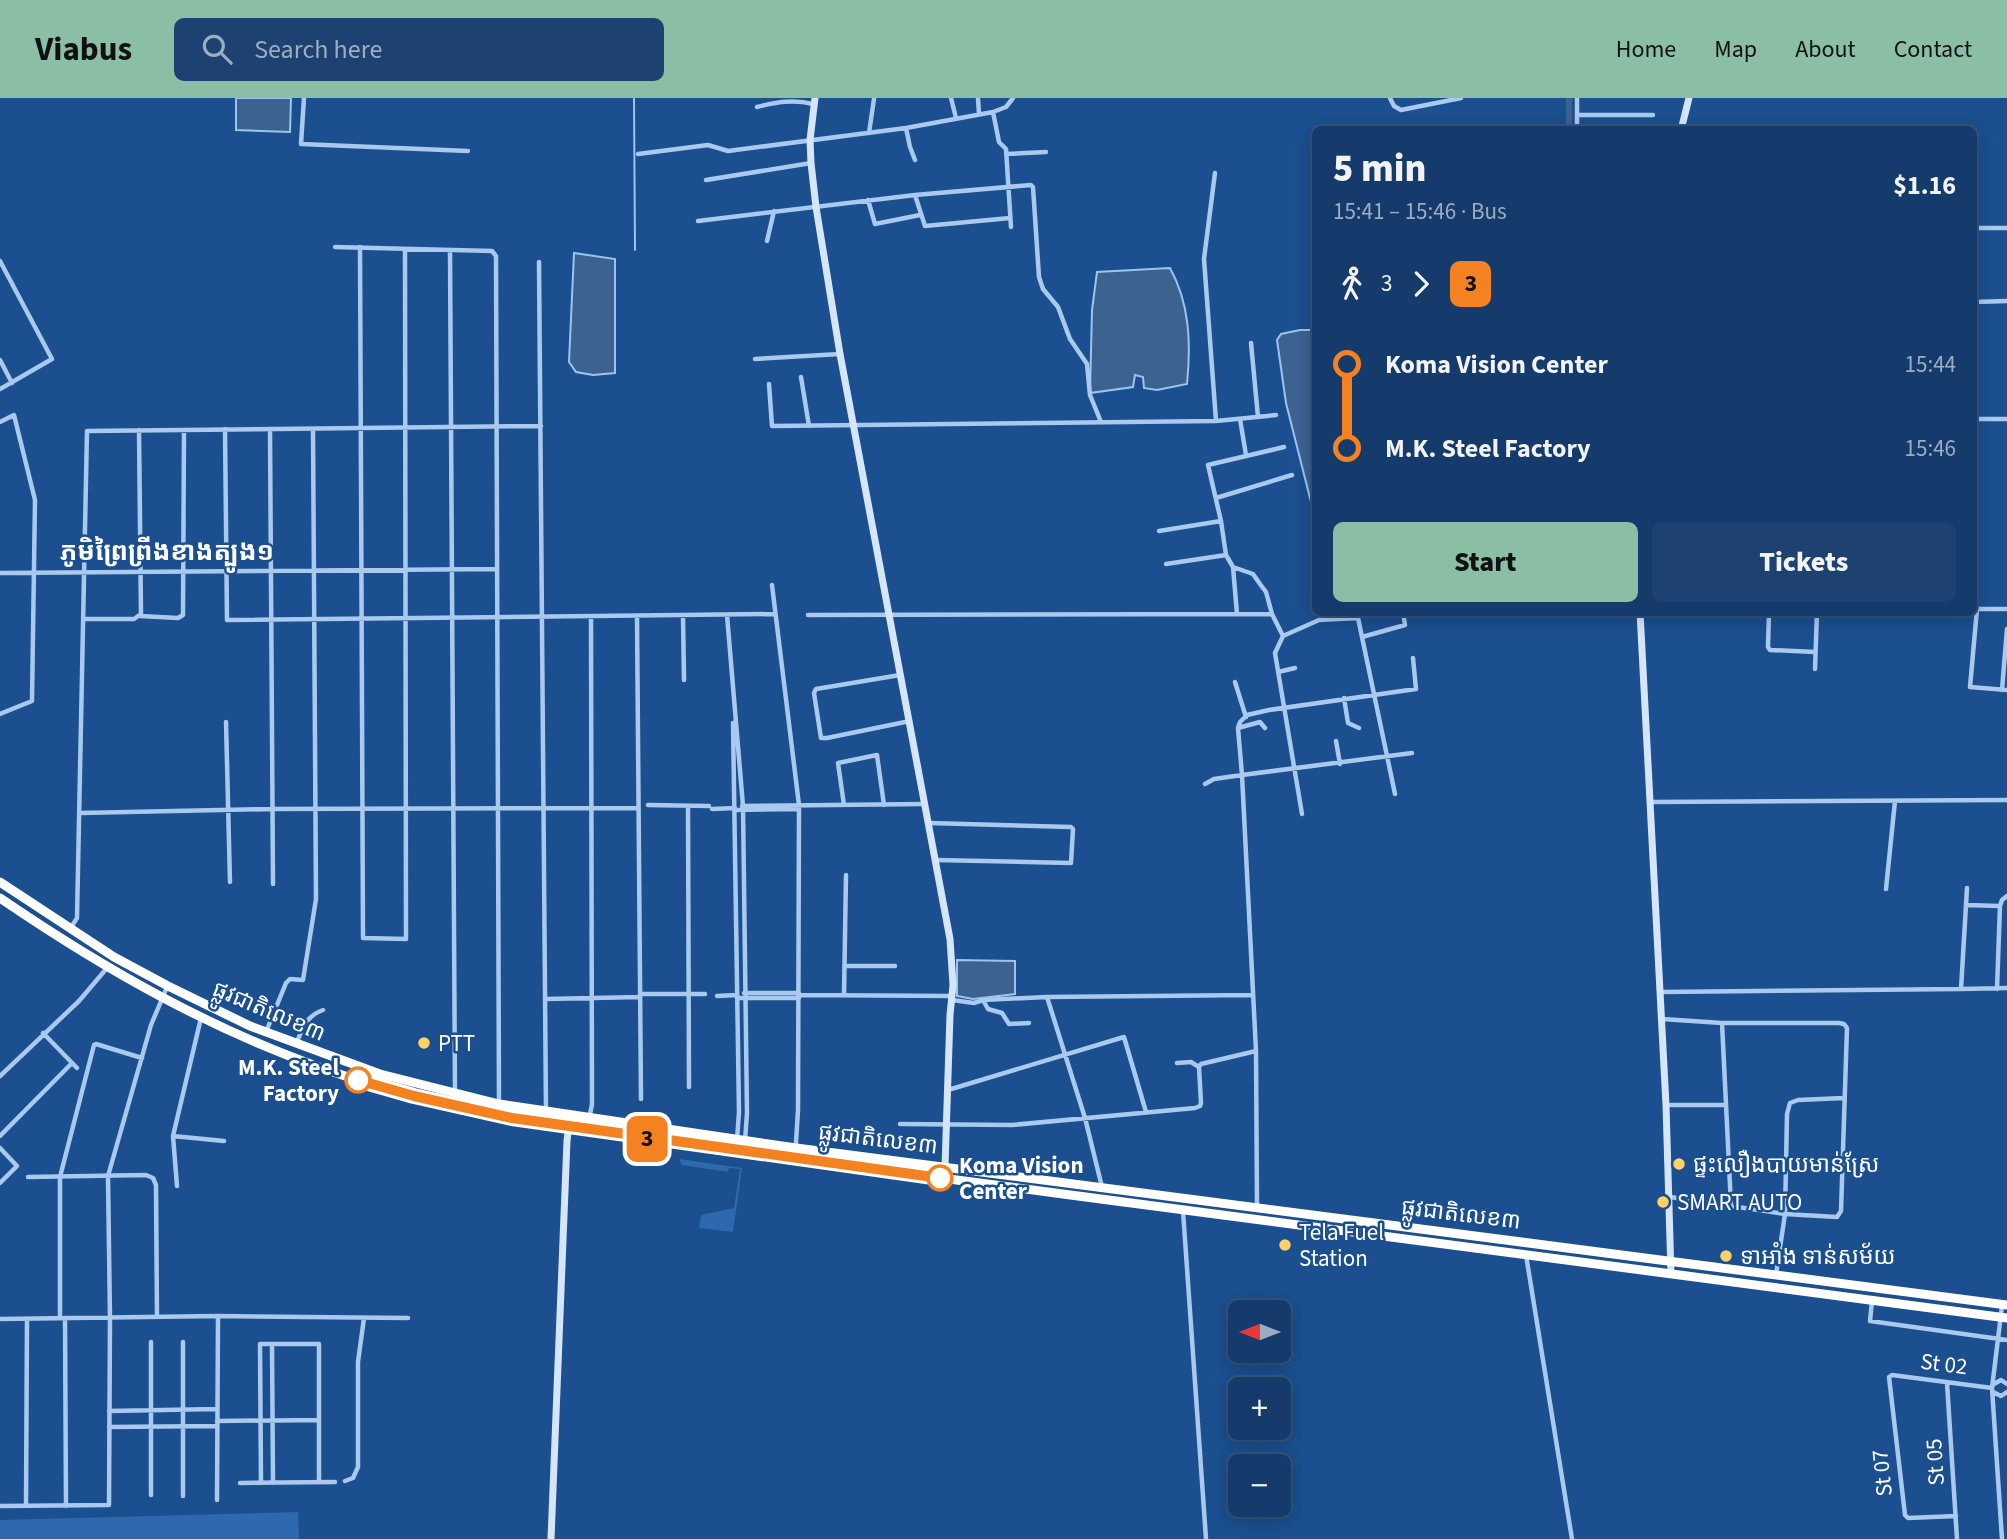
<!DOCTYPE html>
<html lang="en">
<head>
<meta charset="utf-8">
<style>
  body { margin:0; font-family:"Source Sans 3","Noto Sans Khmer",sans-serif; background:#1d4271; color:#f1f3f6; height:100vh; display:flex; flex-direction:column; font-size:26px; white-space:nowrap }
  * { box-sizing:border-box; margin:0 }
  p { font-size:23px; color:#9dadc1 }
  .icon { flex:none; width:38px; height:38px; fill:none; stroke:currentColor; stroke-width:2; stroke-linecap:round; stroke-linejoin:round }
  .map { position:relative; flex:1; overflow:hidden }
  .side { position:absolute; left:1312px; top:28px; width:665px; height:490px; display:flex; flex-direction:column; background:#143b6b; border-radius:10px; box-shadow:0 4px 18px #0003,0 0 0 2px #33557e }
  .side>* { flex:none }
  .badge { padding:0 14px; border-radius:10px; font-size:24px; line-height:46px }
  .needle { width:46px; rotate:270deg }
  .tools { position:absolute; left:1228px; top:1202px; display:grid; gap:14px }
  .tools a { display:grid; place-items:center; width:63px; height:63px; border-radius:10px; background:#143b6b; box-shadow:0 4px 18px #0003,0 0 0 2px #33557e; font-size:35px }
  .map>.badge { position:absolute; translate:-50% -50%; box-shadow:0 0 0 4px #fff }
  .legs { display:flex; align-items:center; gap:10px; height:77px; padding:0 21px; font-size:23px }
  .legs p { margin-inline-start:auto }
  .headline { display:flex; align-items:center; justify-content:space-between; height:119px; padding:0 21px }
  h1 { font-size:38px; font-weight:800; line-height:52px }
  .action { display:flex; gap:14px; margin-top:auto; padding:14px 21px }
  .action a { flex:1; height:80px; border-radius:10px; background:#8abfa5; color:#111; font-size:28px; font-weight:800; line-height:80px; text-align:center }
  .action a+a { background:#1d4271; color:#f1f3f6 }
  ul { padding:0 21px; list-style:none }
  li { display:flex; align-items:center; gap:24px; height:84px; font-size:26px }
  li i { display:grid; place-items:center; width:10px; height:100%; margin:0 9px; background:currentColor }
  li i::after { content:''; width:18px; height:18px; margin:-9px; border:5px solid; border-radius:50%; background:#143b6b }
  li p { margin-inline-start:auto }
  li:first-child i { background:linear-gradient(#0000 50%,currentColor 0) }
  li:last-child i { background:linear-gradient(currentColor 50%,#0000 0) }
  header { display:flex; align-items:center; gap:42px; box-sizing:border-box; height:98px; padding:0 35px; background:#8abfa5; color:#111 }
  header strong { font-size:33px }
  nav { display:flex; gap:38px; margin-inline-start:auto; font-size:24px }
  .search { width:490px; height:63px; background:#1d4271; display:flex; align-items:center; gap:18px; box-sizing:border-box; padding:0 24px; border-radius:10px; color:#9dadc1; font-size:26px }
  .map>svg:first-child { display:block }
  .green { fill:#2e69ad }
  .water { fill:#3c6290; stroke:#9cc4f0; stroke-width:2 }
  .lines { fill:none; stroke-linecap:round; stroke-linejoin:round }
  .stream { stroke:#9cc4f0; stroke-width:2 }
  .canal { stroke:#3c6290; stroke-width:6 }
  .street { stroke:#a9c9ee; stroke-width:4.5 }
  .secondary { stroke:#d6e6fa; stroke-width:7 }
  .highway { stroke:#fff; stroke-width:9 }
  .line-1-casing { stroke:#fff; stroke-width:16 }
  .line-1 { stroke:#f58220; stroke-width:10 }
  .poi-dot { fill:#ffd166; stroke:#1b4f8f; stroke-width:2.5 }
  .stop-1-dot { fill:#fff; stroke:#f58220; stroke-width:3.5 }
  .labels { text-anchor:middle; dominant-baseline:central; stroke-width:5; stroke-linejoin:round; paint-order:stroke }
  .street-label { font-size:23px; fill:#fff; stroke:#1b4f8f }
  .poi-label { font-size:23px; fill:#fff; stroke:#1b4f8f; text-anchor:start }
  .stop-label { font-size:23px; font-weight:bold; fill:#fff; stroke:#1b4f8f; text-anchor:end }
  .quarter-label { font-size:26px; font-weight:bold; fill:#fff; stroke:#1b4f8f }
</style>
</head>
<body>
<header>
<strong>Viabus</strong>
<div class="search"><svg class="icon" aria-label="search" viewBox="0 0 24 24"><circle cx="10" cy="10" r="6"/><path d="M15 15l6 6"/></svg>Search here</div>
<nav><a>Home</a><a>Map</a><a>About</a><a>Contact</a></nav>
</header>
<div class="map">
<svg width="2007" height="1441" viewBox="0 0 2007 1441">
  <rect width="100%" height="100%" fill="#1b4f8f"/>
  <path class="green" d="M679 1061 742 1070 733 1134 699 1130 701 1117 734 1110 740 1071 729 1070 728 1074 682 1067Z
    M298 1414 299 1441H0V1422Z"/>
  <path class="water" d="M236 0H291L290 34 236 32Z
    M574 155 615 161V275L593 277 576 274 569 264Z
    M1170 170C1190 206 1191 246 1187 286L1157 292 1144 290 1143 279 1135 277 1133 289 1090 295 1092 212 1097 174Z
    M1300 232H1316V424L1286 305 1277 242 1281 236Z
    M957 862 1015 863V896L973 901 957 898Z"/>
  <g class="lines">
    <path class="stream" d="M634 0 635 152"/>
    <path class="canal" d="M1569 0V32"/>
    <path class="street" d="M304 0 301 46 468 53
      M951 0 956 20
      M978 0 979 16
      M1390 0 1394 8 1401 12 1461 0
      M1577 0V32
      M757 9C776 4 794 1 813 6
      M993 14 999 44 1006 51 1011 129
      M1577 17H1653
      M906 30 910 49 915 62
      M869 35 874 1
      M638 56 708 47 728 53 906 30 993 14 1006 9 1013 0
      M1006 56 1046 54
      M1215 75 1204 161 1216 323
      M706 82 811 65
      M915 97 1031 87 1033 89 1039 179 1043 191 1058 209 1070 241 1087 266 1090 297 1101 324
      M868 102 875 126 920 117
      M698 123 915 97 925 128 1010 120
      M1974 130H2007
      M767 143 774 113
      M335 149 492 153 496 158 499 1005
      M360 149 363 840 406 841 405 151
      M450 153 455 995
      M0 163 52 261 0 291
      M539 164 546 1014
      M1974 204 2007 203
      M1251 245 1258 319
      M755 261 840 256
      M0 262 12 285
      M801 279 809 328
      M769 286 772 328 1216 323 1276 317
      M1240 321 1246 357
      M1974 321H2007
      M0 324 14 317 35 402 32 603 0 616
      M225 331 227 522 775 516
      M270 331 273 786
      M1216 400 1292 377
      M1159 433 1221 423
      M1166 466 1226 457
      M1233 469 1237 516
      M0 475 497 471
      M772 487 799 707 798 1012 795 1061
      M1975 511H2007
      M1977 511 1970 589 2007 592
      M1769 514 1768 549 1770 552 1815 554
      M1272 516 1266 494 1260 486 1253 476 1233 469 1226 457 1221 423 1208 367 1284 349
      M727 517 743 708 747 1015 745 1043
      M808 517 1272 516 1283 538
      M140 518 178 520 183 517 184 332
      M637 518 641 1001
      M683 518 684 582
      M83 521H134L141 516 139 332
      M1362 539 1405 527 1403 514
      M1815 571 1817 514
      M1278 574 1295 570
      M900 577 816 591 814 595 821 640H827L910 623
      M1235 584 1246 619
      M2002 592 2007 531
      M1344 600 1348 625 1359 630
      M226 624 230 784
      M733 625 739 1014 737 1042
      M1238 630 1260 624 1265 630
      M1336 643 1340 666
      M1205 686 1214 681 1242 677 1238 630 1240 624 1247 617 1269 612 1416 591 1413 560
      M1651 704 2007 702
      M648 707 709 708
      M844 707 838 665 877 657 884 707
      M688 708 689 989
      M742 708 925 706
      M712 711 735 710
      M735 712 799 711
      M80 715 272 711 638 710
      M1302 716 1275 555 1283 538 1319 522 1358 520 1395 696
      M929 725 1071 729 1073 731 1071 765 936 762
      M1967 790 1961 891 2007 890
      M1886 791 1895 703
      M1966 807 2000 808
      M70 831 77 820 87 333 541 328
      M845 868H895
      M1997 891 2000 808 2002 802 2007 798
      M1661 894 1961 891
      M744 895H799
      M640 896H705
      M799 897 951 898
      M844 897 846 777
      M717 898 737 897
      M1047 899 1252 897
      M737 900H799
      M546 901 640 899
      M952 902 974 905 983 902 1047 899 1085 1020 1102 1089
      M983 902 988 911 1002 915 1009 926 1029 925
      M1662 921 1722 925H1839L1844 926 1847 930 1841 1113 1837 1119 1785 1116 1670 1099
      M1722 925 1731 1108
      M266 934 286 885 290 881 303 882 316 801 313 331
      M43 935 77 970
      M296 946C303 930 306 918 323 912
      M1177 965 1191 964 1199 969
      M0 978 79 903 107 870
      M948 992 1124 939 1146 1014
      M1666 1007H1726
      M900 1026 1012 1027 1195 1010 1200 1008 1201 1005 1199 969 1201 966 1256 953
      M587 1032 592 1006 591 519
      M0 1038 72 965
      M173 1038 224 1043
      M0 1050 17 1068 0 1085
      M28 1079 146 1077 153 1080 156 1087 157 1219
      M177 1088 173 1038 201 920
      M1257 1109 1256 953 1242 677 1412 655
      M1183 1113 1206 1441
      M1526 1157 1572 1441
      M1776 1177 1785 1116 1787 1016 1790 1005 1798 1002 1844 1000
      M1872 1203 1870 1223 2007 1242
      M2002 1208 1992 1290 2002 1441
      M60 1220V1079L94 947 96 946 142 960
      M65 1220 66 1408
      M0 1221 218 1218 408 1220
      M272 1246 273 1385
      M1947 1285 1957 1441
      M1994 1286 2001 1282 2007 1286
      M1993 1294 2001 1298 2007 1294
      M109 1313 217 1311
      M217 1323 319 1322
      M109 1329 217 1328
      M345 1383 353 1380 358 1369V1264L364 1220
      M240 1385 335 1384
      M261 1385 260 1246H319V1384
      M151 1397V1244
      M183 1398V1244
      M217 1402 218 1218
      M0 1408 109 1407 110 1220 108 1078 151 927 167 889
      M26 1408 27 1221
      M1956 1418 1908 1420 1905 1417 1889 1279 1892 1277 1992 1290"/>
    <path class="secondary" d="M815 0 810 42 811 65 816 109 840 256 950 841 953 887 950 917 945 1069
      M1681 32 1689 0
      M1640 514 1666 1007 1671 1176
      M551 1441 567 1043 570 1018"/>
    <path class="highway" d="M0 784 114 859 168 888 250 928 380 976 499 1006 796 1050 2007 1207
      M0 800C104 871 211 932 330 973 450 1014 573 1030 697 1047 824 1065 951 1081 1078 1098 1388 1139 1698 1177 2007 1220"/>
  </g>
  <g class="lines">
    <defs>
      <path id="line-1" d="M358 982 414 998 512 1020 940 1080"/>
    </defs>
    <use href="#line-1" class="line-1-casing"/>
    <use href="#line-1" class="line-1"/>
  </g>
  <g class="poi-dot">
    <circle cx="424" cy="945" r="7"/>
    <circle cx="1679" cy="1066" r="7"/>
    <circle cx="1663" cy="1104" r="7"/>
    <circle cx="1285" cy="1147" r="7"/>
    <circle cx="1726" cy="1158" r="7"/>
  </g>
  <g class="stop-1-dot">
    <circle cx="358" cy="982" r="12"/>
    <circle cx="940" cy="1080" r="12"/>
  </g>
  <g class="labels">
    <g class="street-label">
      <text transform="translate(269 913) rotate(23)">ផ្លូវជាតិលេខ៣</text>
      <text transform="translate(878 1041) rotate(7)">ផ្លូវជាតិលេខ៣</text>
      <text transform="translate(1461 1116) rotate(7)">ផ្លូវជាតិលេខ៣</text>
      <text transform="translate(1944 1266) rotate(7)">St 02</text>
      <text transform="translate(1935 1364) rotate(-94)">St 05</text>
      <text transform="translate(1882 1375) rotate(-96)">St 07</text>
    </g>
    <g class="poi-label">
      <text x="438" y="945">PTT</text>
      <text x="1693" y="1066">ផ្ទះលឿងបាយមាន់ស្រែ</text>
      <text x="1677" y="1104">SMART AUTO</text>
      <text x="1299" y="1134">Tela Fuel<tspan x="1299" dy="26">Station</tspan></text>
      <text x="1740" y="1158">ទាអាំង ទាន់សម័យ</text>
    </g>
    <g class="stop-label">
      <text x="339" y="969">M.K. Steel<tspan x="339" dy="26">Factory</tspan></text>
      <text x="959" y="1067" text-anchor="start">Koma Vision<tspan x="959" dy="26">Center</tspan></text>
    </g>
    <g class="quarter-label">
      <text x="167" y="453">ភូមិព្រៃព្រីងខាងត្បូង១</text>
    </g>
  </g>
</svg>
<div class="tools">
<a><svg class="needle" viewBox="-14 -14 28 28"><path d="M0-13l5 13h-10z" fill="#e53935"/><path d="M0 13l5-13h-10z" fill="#9dadc1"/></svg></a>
<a>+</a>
<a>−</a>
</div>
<b class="badge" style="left:647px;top:1041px;background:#f58220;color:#111">3</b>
<section class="side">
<div class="headline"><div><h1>5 min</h1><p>15:41 – 15:46 · Bus</p></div><b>$1.16</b></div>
<div class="legs"><svg class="icon" aria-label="walk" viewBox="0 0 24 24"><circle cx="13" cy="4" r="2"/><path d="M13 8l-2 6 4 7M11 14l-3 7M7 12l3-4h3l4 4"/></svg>3<svg class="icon" aria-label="forward" viewBox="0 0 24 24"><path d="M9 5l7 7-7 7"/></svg><b class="badge" style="background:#f58220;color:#111">3</b></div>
<ul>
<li><i style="color:#f58220"></i><b>Koma Vision Center</b><p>15:44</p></li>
<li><i style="color:#f58220"></i><b>M.K. Steel Factory</b><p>15:46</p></li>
</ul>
<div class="action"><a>Start</a><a>Tickets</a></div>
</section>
</div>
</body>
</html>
